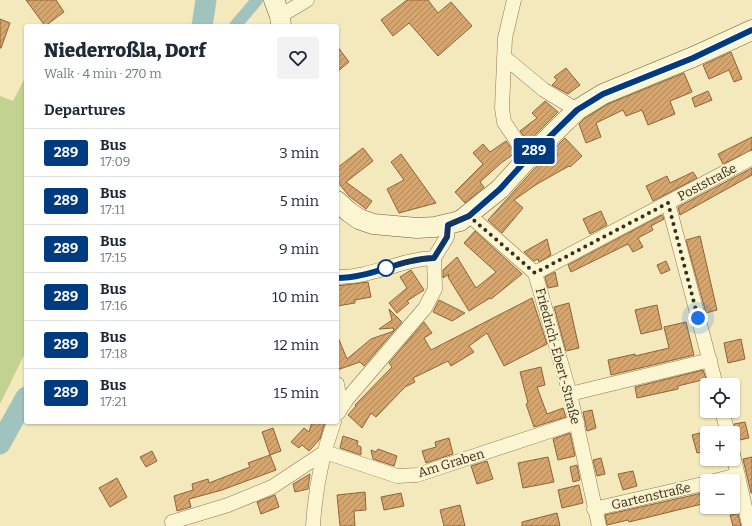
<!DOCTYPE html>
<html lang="en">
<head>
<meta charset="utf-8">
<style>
  body { margin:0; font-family:Bitter,serif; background:#f2f2f3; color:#1f2937; height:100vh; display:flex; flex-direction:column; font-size:15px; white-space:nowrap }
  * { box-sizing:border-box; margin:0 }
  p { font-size:13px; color:#747a83 }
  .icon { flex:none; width:22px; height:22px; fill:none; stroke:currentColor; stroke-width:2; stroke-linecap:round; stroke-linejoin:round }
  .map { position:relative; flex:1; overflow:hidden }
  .details { position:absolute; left:24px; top:24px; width:315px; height:400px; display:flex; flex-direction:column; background:#fff; border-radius:4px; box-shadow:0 1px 3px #0004 }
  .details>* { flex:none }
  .badge { padding:0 8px; border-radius:3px; font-size:14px; line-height:26px }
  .fabs { position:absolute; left:700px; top:378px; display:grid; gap:8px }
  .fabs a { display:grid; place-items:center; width:40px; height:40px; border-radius:4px; background:#fff; box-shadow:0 1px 3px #0004; font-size:20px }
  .you { position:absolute; width:20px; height:20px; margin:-10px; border:3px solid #fff; border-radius:50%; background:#1a73e8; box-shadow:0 0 0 6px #1a73e833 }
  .map>.badge { position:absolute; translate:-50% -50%; box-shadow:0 0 0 2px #fff }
  h2 { padding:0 20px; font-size:15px; line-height:36px }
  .round { display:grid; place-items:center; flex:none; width:42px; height:42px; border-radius:4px; background:#f2f2f3 }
  .overview { display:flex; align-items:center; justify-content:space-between; height:68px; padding:0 20px }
  h1 { font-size:19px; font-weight:800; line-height:30px }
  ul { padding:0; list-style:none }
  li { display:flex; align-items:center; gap:12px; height:48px; padding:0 20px; border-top:1px solid #e0e1e3 }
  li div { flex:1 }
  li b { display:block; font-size:15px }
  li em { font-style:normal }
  li .badge { min-width:44px; font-weight:700; text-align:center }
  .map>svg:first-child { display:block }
  .park { fill:#c2d290 }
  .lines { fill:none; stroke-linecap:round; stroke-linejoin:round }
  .canal { stroke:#a1c3bd; stroke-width:12 }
  .river { stroke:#a1c3bd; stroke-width:21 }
  .building { fill:url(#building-hatch); stroke:#8e6437 }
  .street-casing { stroke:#8d7954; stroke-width:15 }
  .secondary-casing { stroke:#6e5938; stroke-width:21 }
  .street { stroke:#fcf5d1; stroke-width:14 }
  .secondary { stroke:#fcf5d1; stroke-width:20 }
  .line-casing { stroke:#fff; stroke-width:9 }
  .line { stroke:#003b80; stroke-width:6 }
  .walk { stroke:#3a2d1b; stroke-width:4; stroke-dasharray:0 7.2 }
  .stop-dot { fill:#fff; stroke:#003b80; stroke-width:2 }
  .labels { text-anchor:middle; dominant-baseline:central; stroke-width:4; stroke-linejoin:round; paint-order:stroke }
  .street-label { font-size:13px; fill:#3a2d1b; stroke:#f9f2ce }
</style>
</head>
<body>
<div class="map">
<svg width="752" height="526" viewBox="0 0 752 526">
  <defs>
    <pattern id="building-hatch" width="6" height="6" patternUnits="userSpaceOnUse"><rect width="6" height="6" fill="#d5a56f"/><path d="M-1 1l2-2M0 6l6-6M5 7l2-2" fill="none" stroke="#ae875a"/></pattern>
  </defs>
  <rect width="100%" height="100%" fill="#f3e9bd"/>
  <path class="park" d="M26 76V351L0 404V96L13 101Z"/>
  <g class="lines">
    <path class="canal" d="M235 26 257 0"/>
    <path class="river" d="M202 26 206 0
      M0 444 26 397"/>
  </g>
  <path class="building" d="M26 0H56L64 12 45 26Z
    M407 0H428L438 13 451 2 472 26 438 56 409 23 393 36 381 20Z
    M0 19 10 23 1 48H0Z
    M337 46 349 62 337 72Z
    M731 52 742 79 734 82 729 70 709 79 703 65Z
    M566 68 580 85 568 94 552 85 557 80 554 77Z
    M684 73 692 92 670 101 675 114 648 125 642 110 626 116 623 110 596 123 601 137 586 143 579 124 584 119 608 104Z
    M708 91 712 100 695 107 692 98Z
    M545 101 558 112 528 142 520 131 537 118 532 113Z
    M752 137V150L723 164 718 154Z
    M565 138 582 156 570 167 569 166 537 184 514 200 523 208 502 233 488 220 535 168 558 154 554 149Z
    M506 141 515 153 501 163 480 182 484 187 465 203 455 192 483 164 473 153 483 144 490 152Z
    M363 148 373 161 346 182 372 201 366 209 349 196 337 181V168Z
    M401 154 436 203 399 213 387 189 404 180 391 162Z
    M752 168V175L680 215 678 207Z
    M693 172 697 178 653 201 646 186 667 176 670 183Z
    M601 211 607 225 590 234 583 219Z
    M662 215 664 219 651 226 653 230 638 238 643 247 633 252 628 244 571 272 568 265Z
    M475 231 522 274 491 299 490 298 469 311 448 277 449 274 443 278V270L457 257 476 288 496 272 464 243Z
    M700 236 717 310 706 313 686 240Z
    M547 239 551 255 539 262 538 259 534 261 524 252Z
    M666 261 670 270 661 274 657 265Z
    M411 270 424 290 407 301 409 303 397 313 389 303 407 288 400 277Z
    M555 272 558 286 548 288 545 277Z
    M368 282 371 297 355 300V303L337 306V286Z
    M532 298 547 344 504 366 487 333 469 346 474 352 451 366 448 361 413 378 415 382 405 387 376 417 371 413 362 428 348 415 356 406 355 405 392 367 389 363 424 322 432 333 424 338 431 350Z
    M439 300 465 313 452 321 433 312Z
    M569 303 579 348 566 351 554 307Z
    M657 305 662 329 641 334 635 310Z
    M389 309 402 322 394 331 393 328 379 329 392 320Z
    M686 322 694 355 611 375 608 360 635 354V356L669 348 664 327Z
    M394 331 364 366 360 362 337 370V335L347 359 371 339Z
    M741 339 745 359 728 363 724 343Z
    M541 367 545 385 537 387 547 414 563 408 566 417 534 427 526 404 528 403 520 372Z
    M703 370 706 379 678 386V389L637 398 635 387Z
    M592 410 596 428 587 431 583 412Z
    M312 422H325L320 439 309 451 302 445 299 448 291 442 304 428 309 432Z
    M745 422 749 438 735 441 736 431 734 424Z
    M273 428 281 451 270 455 262 432Z
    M707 431V451L697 453 692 435Z
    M570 433 575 456 558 460 553 439Z
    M343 436 358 441 357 445 361 447V455L340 448Z
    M449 438 453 454 426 463 422 451 436 447 435 442Z
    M378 449 397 456 394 466 373 459 371 450 376 452Z
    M152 451 157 461 146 467 140 457Z
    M270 455 276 470 222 490 189 499 191 507 177 511 174 496 193 490 192 484 208 479 209 483 250 467 248 463Z
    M548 457 554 482 523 488 518 463Z
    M752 457V493H751L743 459Z
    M601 458 605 474 597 476 593 460Z
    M487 461 493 479 477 484 471 466Z
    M577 465 580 480 573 482 570 467Z
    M633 471 637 486 623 490 618 474Z
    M310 474 308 489 295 492 293 484Z
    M117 478 127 497 110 507 99 488Z
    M579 485 583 503 562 508 558 490Z
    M365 492 366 510 354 511 355 526H340L337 495Z
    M707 492V508H703L702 504 629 522 628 520 607 525 605 515Z
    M401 493 404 506 384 510 381 497Z
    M275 495 279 507 261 514 257 502Z
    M460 505 465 526H444L440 510Z
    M557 513 560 526H522V522Z
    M738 514 741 526H733L730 515Z"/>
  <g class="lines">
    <defs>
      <path id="street" d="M514 0 505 38 502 108 504 122 528 158
        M280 16 307 0
        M504 57 544 90 577 110
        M668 203 716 385
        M469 215 535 273 570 394 599 526
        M535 273 752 158
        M337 277C371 278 400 259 434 258
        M337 384 339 395 338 411
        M570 394 710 360
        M722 411 728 433
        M338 413 347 399 425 308 435 289 434 258 447 237 448 225
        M733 454 749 525
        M714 481 738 475
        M594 509 707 483
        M172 522 228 505 272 487 325 452 397 476 417 475 577 422
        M313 526C315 491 322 455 334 422"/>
      <path id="secondary" d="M274 0 280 16 281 26
        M337 201 349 212 359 219 373 224 417 228 435 227 460 221 500 189 528 158 577 110 603 94 693 57 752 30"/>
    </defs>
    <use href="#street" class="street-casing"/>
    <use href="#secondary" class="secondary-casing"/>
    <use href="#street" class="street"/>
    <use href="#secondary" class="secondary"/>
  </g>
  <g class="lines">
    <defs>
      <path id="line" d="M337 278C371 278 400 259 434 258L447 237 448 225 469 216 500 189 528 158 577 110 603 94 693 58 752 30"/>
    </defs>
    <use href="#line" class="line-casing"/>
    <use href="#line" class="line"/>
    <path class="walk" d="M386 268 383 269 411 260 434 258 447 237 448 225 469 216 535 273 668 203 698 318"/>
  </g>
  <circle class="stop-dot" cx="386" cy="268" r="8"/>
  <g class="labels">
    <g class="street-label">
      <text transform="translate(707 182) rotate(-28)">Poststraße</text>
      <text transform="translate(558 356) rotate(75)">Friedrich-Ebert-Straße</text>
      <text transform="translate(451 463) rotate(-17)">Am Graben</text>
      <text transform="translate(651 496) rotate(-13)">Gartenstraße</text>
    </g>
  </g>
</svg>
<div class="fabs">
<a><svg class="icon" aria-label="locate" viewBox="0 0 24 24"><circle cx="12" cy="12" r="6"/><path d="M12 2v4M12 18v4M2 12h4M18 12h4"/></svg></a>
<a>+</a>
<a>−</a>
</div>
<div class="you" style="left:698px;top:318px"></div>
<b class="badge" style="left:534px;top:151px;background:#003b80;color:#fff">289</b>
<section class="details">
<div class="overview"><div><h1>Niederroßla, Dorf</h1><p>Walk · 4 min · 270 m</p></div><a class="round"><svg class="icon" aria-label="heart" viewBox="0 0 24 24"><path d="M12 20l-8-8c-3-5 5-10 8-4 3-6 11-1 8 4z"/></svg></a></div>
<h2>Departures</h2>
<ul>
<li><span class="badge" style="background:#003b80;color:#fff">289</span><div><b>Bus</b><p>17:09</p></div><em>3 min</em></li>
<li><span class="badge" style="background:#003b80;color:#fff">289</span><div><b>Bus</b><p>17:11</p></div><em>5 min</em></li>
<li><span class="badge" style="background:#003b80;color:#fff">289</span><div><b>Bus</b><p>17:15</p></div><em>9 min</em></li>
<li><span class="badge" style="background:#003b80;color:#fff">289</span><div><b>Bus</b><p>17:16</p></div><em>10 min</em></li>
<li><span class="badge" style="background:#003b80;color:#fff">289</span><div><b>Bus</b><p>17:18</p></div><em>12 min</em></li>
<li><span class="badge" style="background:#003b80;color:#fff">289</span><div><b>Bus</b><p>17:21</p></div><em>15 min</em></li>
</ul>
</section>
</div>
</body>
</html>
